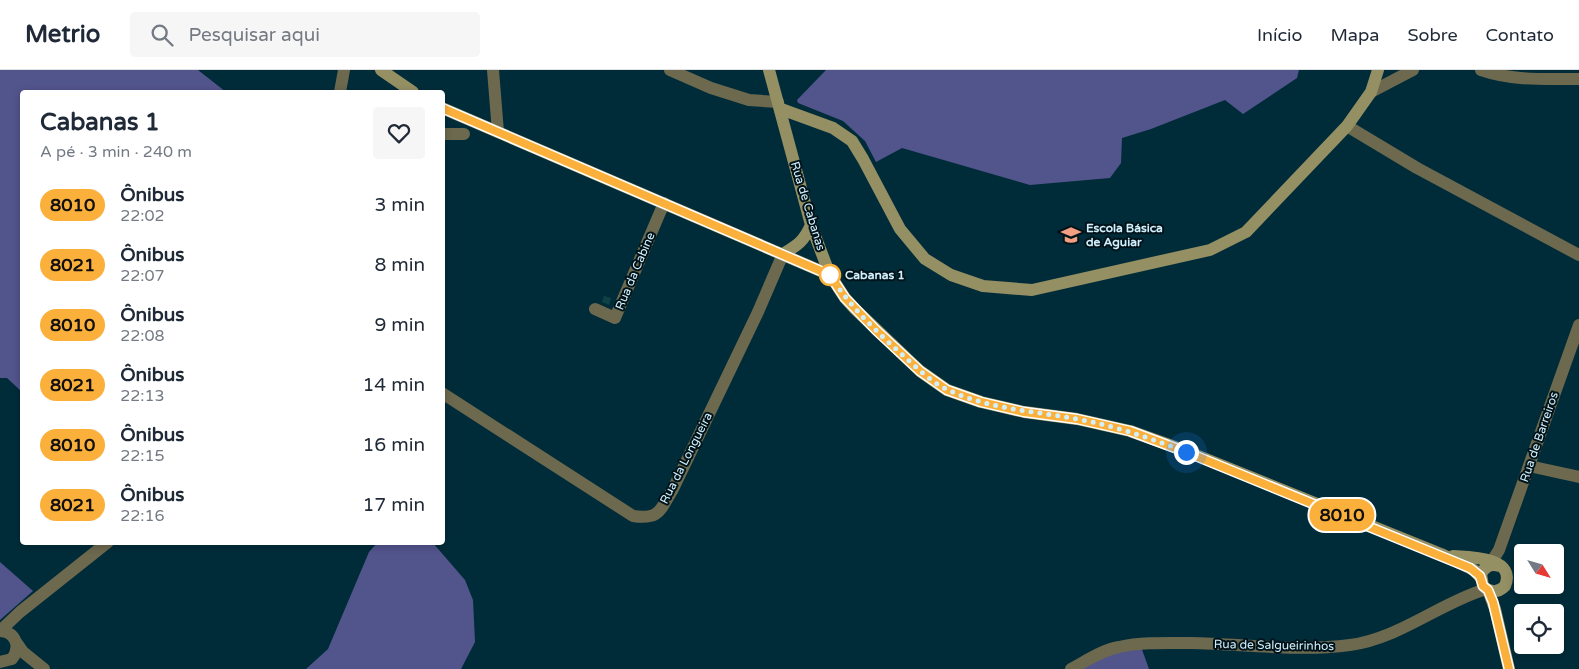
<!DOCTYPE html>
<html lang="pt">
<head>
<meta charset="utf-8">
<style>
  body { margin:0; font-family:"Varela Round",sans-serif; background:#f6f6f7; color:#1f2937; height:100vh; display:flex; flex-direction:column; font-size:19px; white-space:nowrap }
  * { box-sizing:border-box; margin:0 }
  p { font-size:16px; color:#747a83 }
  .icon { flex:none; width:28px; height:28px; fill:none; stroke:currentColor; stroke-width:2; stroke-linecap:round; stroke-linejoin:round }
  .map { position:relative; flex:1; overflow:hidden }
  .panel { position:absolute; left:20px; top:20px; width:425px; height:455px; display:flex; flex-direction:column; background:#fff; border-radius:5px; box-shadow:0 2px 8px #0003 }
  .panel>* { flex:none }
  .badge { padding:0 10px; border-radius:16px; font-size:18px; line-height:32px }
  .needle { width:32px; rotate:127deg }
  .fabs { position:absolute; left:1514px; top:474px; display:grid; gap:10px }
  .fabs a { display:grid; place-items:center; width:50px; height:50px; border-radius:5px; background:#fff; box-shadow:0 2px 8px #0003; font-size:25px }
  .you { position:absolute; width:25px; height:25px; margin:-12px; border:4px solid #fff; border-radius:50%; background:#1a73e8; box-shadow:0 0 0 8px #1a73e833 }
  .map>.badge { position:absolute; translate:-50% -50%; box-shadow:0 0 0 2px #fff }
  .round { display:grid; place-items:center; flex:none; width:52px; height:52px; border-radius:5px; background:#f6f6f7 }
  .headline { display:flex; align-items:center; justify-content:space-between; height:85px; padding:0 20px }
  h1 { font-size:24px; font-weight:700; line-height:38px }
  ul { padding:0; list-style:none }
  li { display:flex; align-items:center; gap:15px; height:60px; padding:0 20px }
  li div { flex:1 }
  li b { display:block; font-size:19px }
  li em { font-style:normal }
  li .badge { min-width:55px; font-weight:700; text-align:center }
  header { display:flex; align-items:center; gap:30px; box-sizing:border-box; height:70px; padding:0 25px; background:#fff; border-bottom:1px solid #e0e1e3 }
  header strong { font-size:24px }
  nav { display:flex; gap:28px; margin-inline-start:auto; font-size:18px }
  .search { width:350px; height:45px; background:#f6f6f7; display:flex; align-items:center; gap:12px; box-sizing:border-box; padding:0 18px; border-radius:5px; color:#747a83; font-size:19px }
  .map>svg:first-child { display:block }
  .forest { fill:#52548c }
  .building { fill:#0e4245 }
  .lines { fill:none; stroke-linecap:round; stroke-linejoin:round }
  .street { stroke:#6d694f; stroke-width:12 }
  .secondary { stroke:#958f64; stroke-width:12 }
  .line-casing { stroke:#fff; stroke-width:11 }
  .line { stroke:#fbb03b; stroke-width:8 }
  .walk { stroke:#d2f0fb; stroke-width:5; stroke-dasharray:0 9 }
  .stop-dot { fill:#fff; stroke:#fbb03b; stroke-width:2.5 }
  .labels { text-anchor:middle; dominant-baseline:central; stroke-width:4; stroke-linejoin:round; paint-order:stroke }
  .street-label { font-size:12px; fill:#d2f0fb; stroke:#00131a }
  .poi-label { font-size:12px; font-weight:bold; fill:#d2f0fb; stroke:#00131a; text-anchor:start }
  .stop-label { font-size:12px; font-weight:bold; fill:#d2f0fb; stroke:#00131a; text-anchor:start }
</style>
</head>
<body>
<header>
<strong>Metrio</strong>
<div class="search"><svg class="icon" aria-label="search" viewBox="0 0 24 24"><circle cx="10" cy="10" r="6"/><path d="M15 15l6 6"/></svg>Pesquisar aqui</div>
<nav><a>Início</a><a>Mapa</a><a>Sobre</a><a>Contato</a></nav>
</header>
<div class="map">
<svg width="1579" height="599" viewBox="0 0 1579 599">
  <rect width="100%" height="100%" fill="#002c39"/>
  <path class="forest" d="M0 0H198L226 22H22V322L7 308H0Z
    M826 0H1299L1297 8 1243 44 1225 30 1151 59 1122 68 1121 93 1110 108 1030 115 902 78 876 92 865 71 843 51 798 33 797 30Z
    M377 473H433L465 510 473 530 475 572 461 599H306L328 579 369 482Z
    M0 492 33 521 0 550Z
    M1122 573 1140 574 1149 599H1082Z"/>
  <path class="building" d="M604 226 611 228 609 235 602 232Z"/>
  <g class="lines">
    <path class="street" d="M493 0 498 62
      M670 0 711 18 749 30 778 32
      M1481 0C1513 11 1546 9 1579 9
      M340 22 344 0
      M1371 22 1413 0
      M1347 56 1417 98 1579 185
      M442 64H464
      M595 239 615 248 664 133
      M442 323 633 446C660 450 660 440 673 419L758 242 783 184
      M1529 396 1579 407
      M1486 497 1492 491 1499 480 1579 255
      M0 561 20 542 108 472
      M0 561C16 562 21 577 12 589L0 592
      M16 572 23 582 44 599
      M1071 599C1086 591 1102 580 1119 577 1142 572 1167 573 1191 573 1243 574 1298 582 1350 575 1398 569 1440 533 1486 519"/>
    <path class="secondary" d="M381 0 413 22
      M769 0 811 155 830 205 845 228 855 239 920 301 947 320 981 332 1024 342 1077 349 1130 361 1186 381 1441 484 1474 500 1481 508
      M442 38 830 205
      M781 39 833 58 852 71 863 89 900 159 925 189 951 205 983 216 1032 220 1210 180 1246 162 1347 56 1371 22 1378 0
      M783 184C798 175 804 171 811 155
      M1453 486C1469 487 1517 487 1505 516 1498 523 1490 523 1483 516L1481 504C1485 496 1491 493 1499 496
      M1488 520 1495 539 1509 599"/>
  </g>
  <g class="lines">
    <defs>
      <path id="line" d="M442 38 830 205 845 228 876 260 920 301 947 320 981 332 1024 342 1077 349 1130 361 1186 382 1470 498 1480 506 1483 516 1488 520 1493 532 1509 599"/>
    </defs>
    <use href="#line" class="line-casing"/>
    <use href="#line" class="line"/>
    <path class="walk" d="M830 205C850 237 878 263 906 288 919 300 933 313 948 320 989 339 1034 341 1077 349 1115 356 1150 368 1186 382"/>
  </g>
  <defs>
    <symbol id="school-bare" viewBox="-9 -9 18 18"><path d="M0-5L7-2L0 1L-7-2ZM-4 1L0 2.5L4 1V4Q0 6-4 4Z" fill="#f2a081" stroke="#00131a" stroke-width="2.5" paint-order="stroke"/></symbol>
  </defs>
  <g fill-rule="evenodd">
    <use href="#school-bare" x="1057" y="151" width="28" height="28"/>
  </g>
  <circle class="stop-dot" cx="830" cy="205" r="10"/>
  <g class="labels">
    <g class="street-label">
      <text transform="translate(808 136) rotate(73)">Rua de Cabanas</text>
      <text transform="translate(635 201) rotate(-67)">Rua da Cabine</text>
      <text transform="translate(1539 367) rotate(-71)">Rua de Barreiros</text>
      <text transform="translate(686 388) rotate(-63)">Rua da Longueira</text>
      <text transform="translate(1274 575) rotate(1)">Rua de Salgueirinhos</text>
    </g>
    <g class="poi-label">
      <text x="1086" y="158">Escola Básica<tspan x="1086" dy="14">de Aguiar</tspan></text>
    </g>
    <g class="stop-label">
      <text x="845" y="205">Cabanas 1</text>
    </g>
  </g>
</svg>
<div class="fabs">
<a><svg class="needle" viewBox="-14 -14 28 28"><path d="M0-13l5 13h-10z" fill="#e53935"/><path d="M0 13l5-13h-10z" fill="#747a83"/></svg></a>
<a><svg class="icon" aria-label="locate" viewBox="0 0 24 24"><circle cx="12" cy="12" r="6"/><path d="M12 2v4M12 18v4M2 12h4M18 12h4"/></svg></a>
</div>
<div class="you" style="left:1186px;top:382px"></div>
<b class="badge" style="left:1342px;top:445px;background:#fbb03b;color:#111">8010</b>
<section class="panel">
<div class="headline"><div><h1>Cabanas 1</h1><p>A pé · 3 min · 240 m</p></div><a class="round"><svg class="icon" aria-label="heart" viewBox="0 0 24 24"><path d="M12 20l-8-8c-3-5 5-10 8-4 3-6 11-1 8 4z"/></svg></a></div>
<ul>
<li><span class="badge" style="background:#fbb03b;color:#111">8010</span><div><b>Ônibus</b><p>22:02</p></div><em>3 min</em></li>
<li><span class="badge" style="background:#fbb03b;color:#111">8021</span><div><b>Ônibus</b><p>22:07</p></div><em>8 min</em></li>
<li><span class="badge" style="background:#fbb03b;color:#111">8010</span><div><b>Ônibus</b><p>22:08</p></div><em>9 min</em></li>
<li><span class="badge" style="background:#fbb03b;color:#111">8021</span><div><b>Ônibus</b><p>22:13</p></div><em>14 min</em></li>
<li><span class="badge" style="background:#fbb03b;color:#111">8010</span><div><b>Ônibus</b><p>22:15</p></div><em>16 min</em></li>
<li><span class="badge" style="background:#fbb03b;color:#111">8021</span><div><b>Ônibus</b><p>22:16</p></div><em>17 min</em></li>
</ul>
</section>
</div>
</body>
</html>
